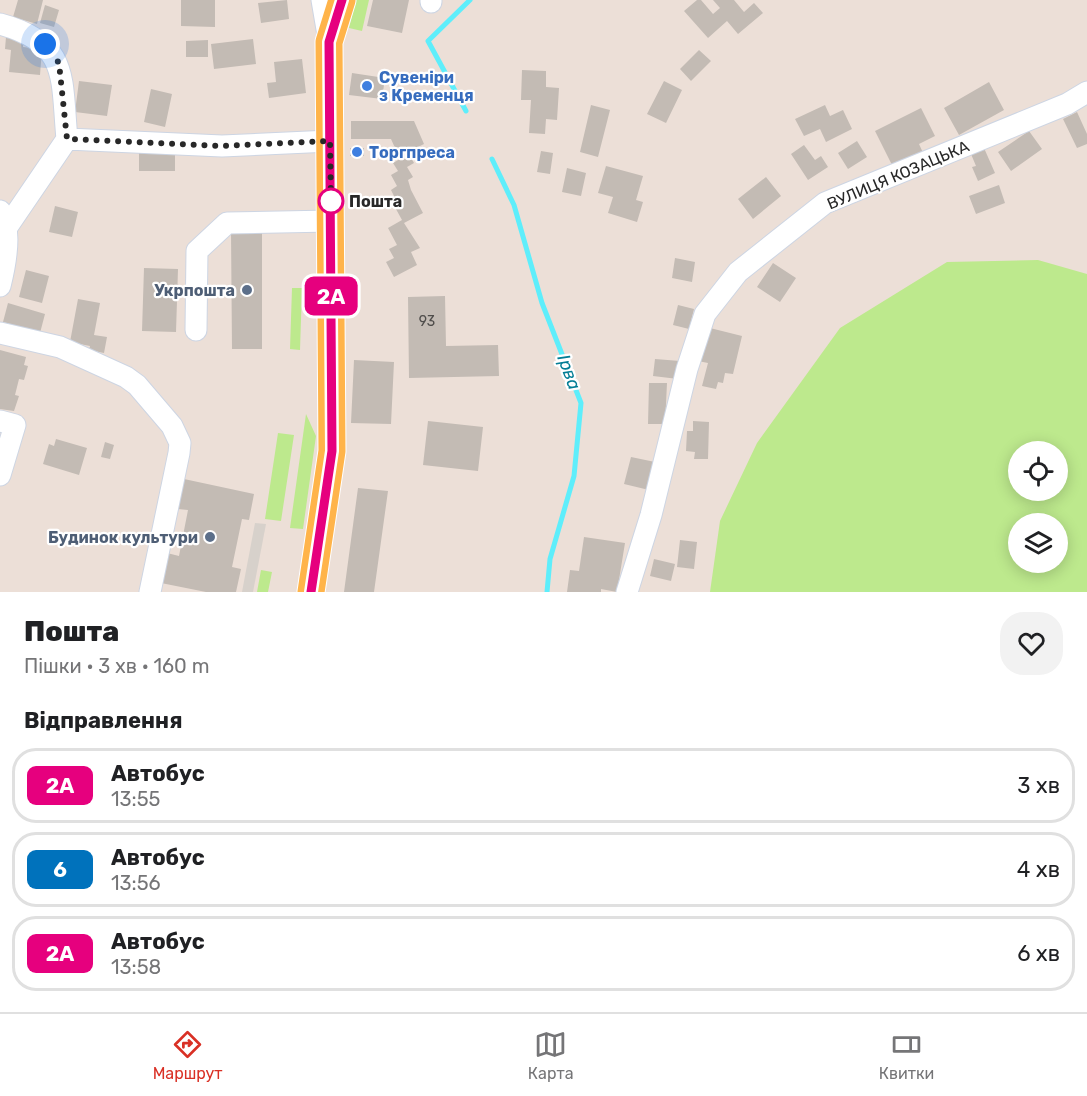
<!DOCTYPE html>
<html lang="uk">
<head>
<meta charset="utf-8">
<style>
  body { margin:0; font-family:Rubik,sans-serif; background:#f2f2f2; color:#202124; height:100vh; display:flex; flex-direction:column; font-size:22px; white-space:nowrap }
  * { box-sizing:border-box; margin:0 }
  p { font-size:20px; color:#757577 }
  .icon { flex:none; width:33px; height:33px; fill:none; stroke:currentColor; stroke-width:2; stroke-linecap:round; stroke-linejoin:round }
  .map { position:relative; height:592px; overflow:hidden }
  .sheet { display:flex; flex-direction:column; background:#fff; flex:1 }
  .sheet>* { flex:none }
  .badge { padding:0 12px; border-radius:9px; font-size:21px; line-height:39px }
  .buttons { position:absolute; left:1008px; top:441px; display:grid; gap:12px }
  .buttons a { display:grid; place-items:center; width:60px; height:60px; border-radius:50%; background:#fff; box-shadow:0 3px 15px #0003; font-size:30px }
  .you { position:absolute; width:30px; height:30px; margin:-15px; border:4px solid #fff; border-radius:50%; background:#1a73e8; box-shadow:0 0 0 9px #1a73e833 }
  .map>.badge { position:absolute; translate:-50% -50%; box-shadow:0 0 0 3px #fff }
  h2 { padding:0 24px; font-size:22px; line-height:54px }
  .round { display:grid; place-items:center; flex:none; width:63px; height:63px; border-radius:24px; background:#f2f2f2 }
  .summary { display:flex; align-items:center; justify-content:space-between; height:102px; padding:0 24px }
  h1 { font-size:28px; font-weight:800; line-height:45px }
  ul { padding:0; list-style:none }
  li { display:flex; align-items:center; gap:18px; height:75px; margin:0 12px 9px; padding:0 12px; border:3px solid #e0e0e0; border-radius:24px }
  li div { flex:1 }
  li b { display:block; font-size:22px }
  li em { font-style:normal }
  li .badge { min-width:66px; font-weight:700; text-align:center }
  .menu { display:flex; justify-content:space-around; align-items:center; height:84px; border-top:2px solid #e0e0e0; background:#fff; font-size:16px; color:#757577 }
  .menu a { display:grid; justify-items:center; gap:3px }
  .menu .current { color:#d93025 }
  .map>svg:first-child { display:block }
  .green { fill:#bde98d; fill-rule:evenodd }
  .plaza { fill:#d7d1cb }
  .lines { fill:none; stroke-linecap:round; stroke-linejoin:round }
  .stream { stroke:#5eeefb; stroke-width:5 }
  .building { fill:#c3bbb4 }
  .minor-casing { stroke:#cdd5e3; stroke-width:23 }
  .major-casing { stroke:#fff; stroke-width:29 }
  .minor { stroke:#fff; stroke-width:21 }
  .major { stroke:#ffb44a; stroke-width:27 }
  .line-casing { stroke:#fff; stroke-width:14 }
  .line { stroke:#e6007e; stroke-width:9 }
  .walk { stroke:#282828; stroke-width:6; stroke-dasharray:0 10.8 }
  .shop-dot { fill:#3f7fe0; stroke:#fff; stroke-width:2 }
  .stop-dot { fill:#fff; stroke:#e6007e; stroke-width:3 }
  .service-dot { fill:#5c6f8a; stroke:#fff; stroke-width:2 }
  .labels { text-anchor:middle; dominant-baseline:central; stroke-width:4.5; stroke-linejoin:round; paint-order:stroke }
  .number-label { font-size:14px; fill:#4f4d4b }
  .shop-label { font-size:16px; font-weight:bold; fill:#366cbe; stroke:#fff; text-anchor:start }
  .street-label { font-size:16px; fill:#282828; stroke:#fff }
  .stop-label { font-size:16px; font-weight:bold; fill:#282828; stroke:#fff; text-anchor:start }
  .service-label { font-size:16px; font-weight:bold; fill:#4e5e75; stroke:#fff; text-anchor:end }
  .water-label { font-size:18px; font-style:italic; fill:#027d95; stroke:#fff }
</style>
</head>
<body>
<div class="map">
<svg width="1087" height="592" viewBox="0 0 1087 592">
  <rect width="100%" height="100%" fill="#ecdfd7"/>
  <path class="green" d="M356 0H369L362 31 349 28Z
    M1038 260 1087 274V592H710L720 521 757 443 840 328 947 262ZM1018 452H1058V490H1018ZM1018 524H1058V562H1018Z
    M292 288H302L300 350 290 349Z
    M306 414 316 436 303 529 290 528Z
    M278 433 294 435 281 521 265 519Z
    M261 570 272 572 268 592H257Z"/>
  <path class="plaza" d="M255 523 266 524 253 592H242Z"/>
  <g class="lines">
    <path class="stream" d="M466 111 428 41 470 0
      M492 159 514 205 542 303 581 403 574 476 550 559 547 592"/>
  </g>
  <path class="building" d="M18 0H43L37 24 13 17Z
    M181 0H215V27L181 26Z
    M287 0 289 19 261 23 258 3Z
    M373 0H409L402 33 367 26Z
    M697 0H701L713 14 720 8 713 0H734L744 12 754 3 763 13 738 34 727 21 708 38 684 11Z
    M45 5 59 10 54 27 40 23Z
    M6 37 24 38 23 47 42 49 40 75 9 72 11 50 5 49Z
    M253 39 256 64 214 69 211 44Z
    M208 40V57H186V41Z
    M699 50 711 61 691 81 680 69Z
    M302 59 306 93 269 98 267 83 276 82 274 62Z
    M522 70 546 71V87L559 88 557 120 546 119 545 134 529 133 531 100H521Z
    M352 73 385 78 382 99 349 95Z
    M79 81 112 85 107 116 75 112Z
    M664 81 682 90 666 123 647 114Z
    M989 82 1004 110 959 135 944 108Z
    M151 89 172 94 165 127 144 122Z
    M591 105 610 110 598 157 580 152Z
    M825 105 830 116 843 110 852 129 826 142 820 129 804 136 795 119Z
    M921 108 935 136 919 144 924 155 894 169 875 131Z
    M1077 112 1087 134V144L1077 148 1063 119Z
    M351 121H414L424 144 408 152 414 163 407 167 413 177 408 180 411 190 423 213 404 223 420 248 411 252 417 265 394 277 386 262 394 258 389 249 397 245 388 228 402 220 391 200 395 198 391 190 397 186 391 175 398 171 393 163 400 159 391 139H351Z
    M1029 131 1042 149 1011 171 998 152Z
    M857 141 867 157 848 169 838 153Z
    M804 145 815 160 821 156 828 167 808 180 791 154Z
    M350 148H364V156H350Z
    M984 148 995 173 978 181 972 167 976 166 971 154Z
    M139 149H175V171H139Z
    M541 151 553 153 550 174 537 172Z
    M606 166 643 176 636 200 643 202 637 222 608 213 613 197 598 193Z
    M567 168 586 173 581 196 562 192Z
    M766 177 781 196 753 219 738 199Z
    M999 185 1005 203 976 214 969 196Z
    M55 206 78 212 72 237 49 232Z
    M231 231H262V349H232Z
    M675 258 695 262 692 282 672 278Z
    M773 263 796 278 780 302 757 287Z
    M144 268 178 269 176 332 142 331Z
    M26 270 49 276 42 303 19 297Z
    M445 296 446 346 498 345 499 376 409 378 408 297Z
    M78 299 100 303 94 335 107 337 104 353 89 350 90 346 70 342Z
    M8 303 45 314 40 333 3 322Z
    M678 305 694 309 689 329 673 325Z
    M706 327 742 336 733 374 725 373 723 383 718 382 716 389 702 386 708 363 698 361Z
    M0 350 26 357 24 365 28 366 24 380 19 379 15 395 19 396 14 411 0 409Z
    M655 359 680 361 678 379 653 376Z
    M354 360 394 362 391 424 351 423Z
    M649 383H667L665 424H648Z
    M428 421 483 427 478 471 423 465Z
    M693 421 709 422 708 459H694L695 452 686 451 687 431H693Z
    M56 439 87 448 79 475 43 464 49 444 54 446Z
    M105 442 114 445 110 459 101 457Z
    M631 457 655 462 649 490 624 484Z
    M184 479 254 494 249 520 242 519 232 567 241 569 236 592H206L161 583 167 553 179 556 188 510 178 509Z
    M358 488 388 491 374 592H344Z
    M584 537 625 543 617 592 601 589V592H567L570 570 579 571Z
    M680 540 697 542 694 569 677 567Z
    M654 559 675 564 671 581 650 576Z"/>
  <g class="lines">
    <defs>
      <path id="minor" d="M322 0 329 41
        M431 2V0
        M0 24C70 43 61 78 67 139
        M0 211C13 228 5 266 0 286
        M5 230 67 139 222 146 330 141
        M196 330 197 251 227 223 331 221
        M0 333 60 347 126 377 137 385 172 426 180 443 179 453 150 592
        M0 421 15 425 0 475
        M627 592 651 515 687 369 705 314 738 272 825 203 1067 104 1087 92"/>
      <path id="major" d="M311 592 332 451 329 42 342 0"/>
    </defs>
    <use href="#minor" class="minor-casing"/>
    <use href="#major" class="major-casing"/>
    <use href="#minor" class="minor"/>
    <use href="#major" class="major"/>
  </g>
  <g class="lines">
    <defs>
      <path id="line" d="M311 592 332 451 329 42 342 0"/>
    </defs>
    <use href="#line" class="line-casing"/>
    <use href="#line" class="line"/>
    <path class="walk" d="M45 44 59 63 67 139 222 146 330 141 331 201"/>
  </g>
  <g class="shop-dot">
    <circle cx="367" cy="86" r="6"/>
    <circle cx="357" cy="152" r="6"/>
  </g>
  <circle class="stop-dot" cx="331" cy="201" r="12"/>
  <g class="service-dot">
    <circle cx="247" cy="290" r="6"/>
    <circle cx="210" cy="537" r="6"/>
  </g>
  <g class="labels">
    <g class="number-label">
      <text x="427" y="321">93</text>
    </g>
    <g class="shop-label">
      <text x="379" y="77">Сувеніри<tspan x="379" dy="18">з Кременця</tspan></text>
      <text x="369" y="152">Торгпреса</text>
    </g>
    <g class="street-label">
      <text transform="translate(898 175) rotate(-23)">ВУЛИЦЯ КОЗАЦЬКА</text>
    </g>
    <g class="stop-label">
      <text x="349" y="201">Пошта</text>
    </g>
    <g class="service-label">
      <text x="235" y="290">Укрпошта</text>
      <text x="198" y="537">Будинок культури</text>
    </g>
    <g class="water-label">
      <text transform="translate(569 372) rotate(69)">Ірва</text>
    </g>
  </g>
</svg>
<div class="buttons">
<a><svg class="icon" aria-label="locate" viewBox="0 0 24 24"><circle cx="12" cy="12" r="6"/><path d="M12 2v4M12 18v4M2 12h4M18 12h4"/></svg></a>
<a><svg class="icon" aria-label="layers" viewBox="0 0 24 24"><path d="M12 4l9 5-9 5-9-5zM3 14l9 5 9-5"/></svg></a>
</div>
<div class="you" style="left:45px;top:44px"></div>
<b class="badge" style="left:331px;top:296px;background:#e6007e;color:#fff">2A</b>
</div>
<section class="sheet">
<div class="summary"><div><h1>Пошта</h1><p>Пішки · 3 хв · 160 m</p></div><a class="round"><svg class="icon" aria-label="heart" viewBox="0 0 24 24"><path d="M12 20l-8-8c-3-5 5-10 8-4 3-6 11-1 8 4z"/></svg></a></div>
<h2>Відправлення</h2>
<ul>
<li><span class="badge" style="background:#e6007e;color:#fff">2A</span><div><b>Автобус</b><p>13:55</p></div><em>3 хв</em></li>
<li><span class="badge" style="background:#0072bc;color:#fff">6</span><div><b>Автобус</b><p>13:56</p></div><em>4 хв</em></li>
<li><span class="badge" style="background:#e6007e;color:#fff">2A</span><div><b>Автобус</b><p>13:58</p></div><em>6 хв</em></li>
</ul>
</section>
<nav class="menu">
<a class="current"><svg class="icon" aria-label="directions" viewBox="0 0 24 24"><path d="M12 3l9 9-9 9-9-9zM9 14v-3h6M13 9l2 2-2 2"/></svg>Маршрут</a>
<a><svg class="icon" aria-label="map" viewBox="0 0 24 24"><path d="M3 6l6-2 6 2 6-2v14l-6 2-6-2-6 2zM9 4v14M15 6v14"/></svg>Карта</a>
<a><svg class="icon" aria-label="tickets" viewBox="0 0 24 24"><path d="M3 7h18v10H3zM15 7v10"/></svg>Квитки</a>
</nav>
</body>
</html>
